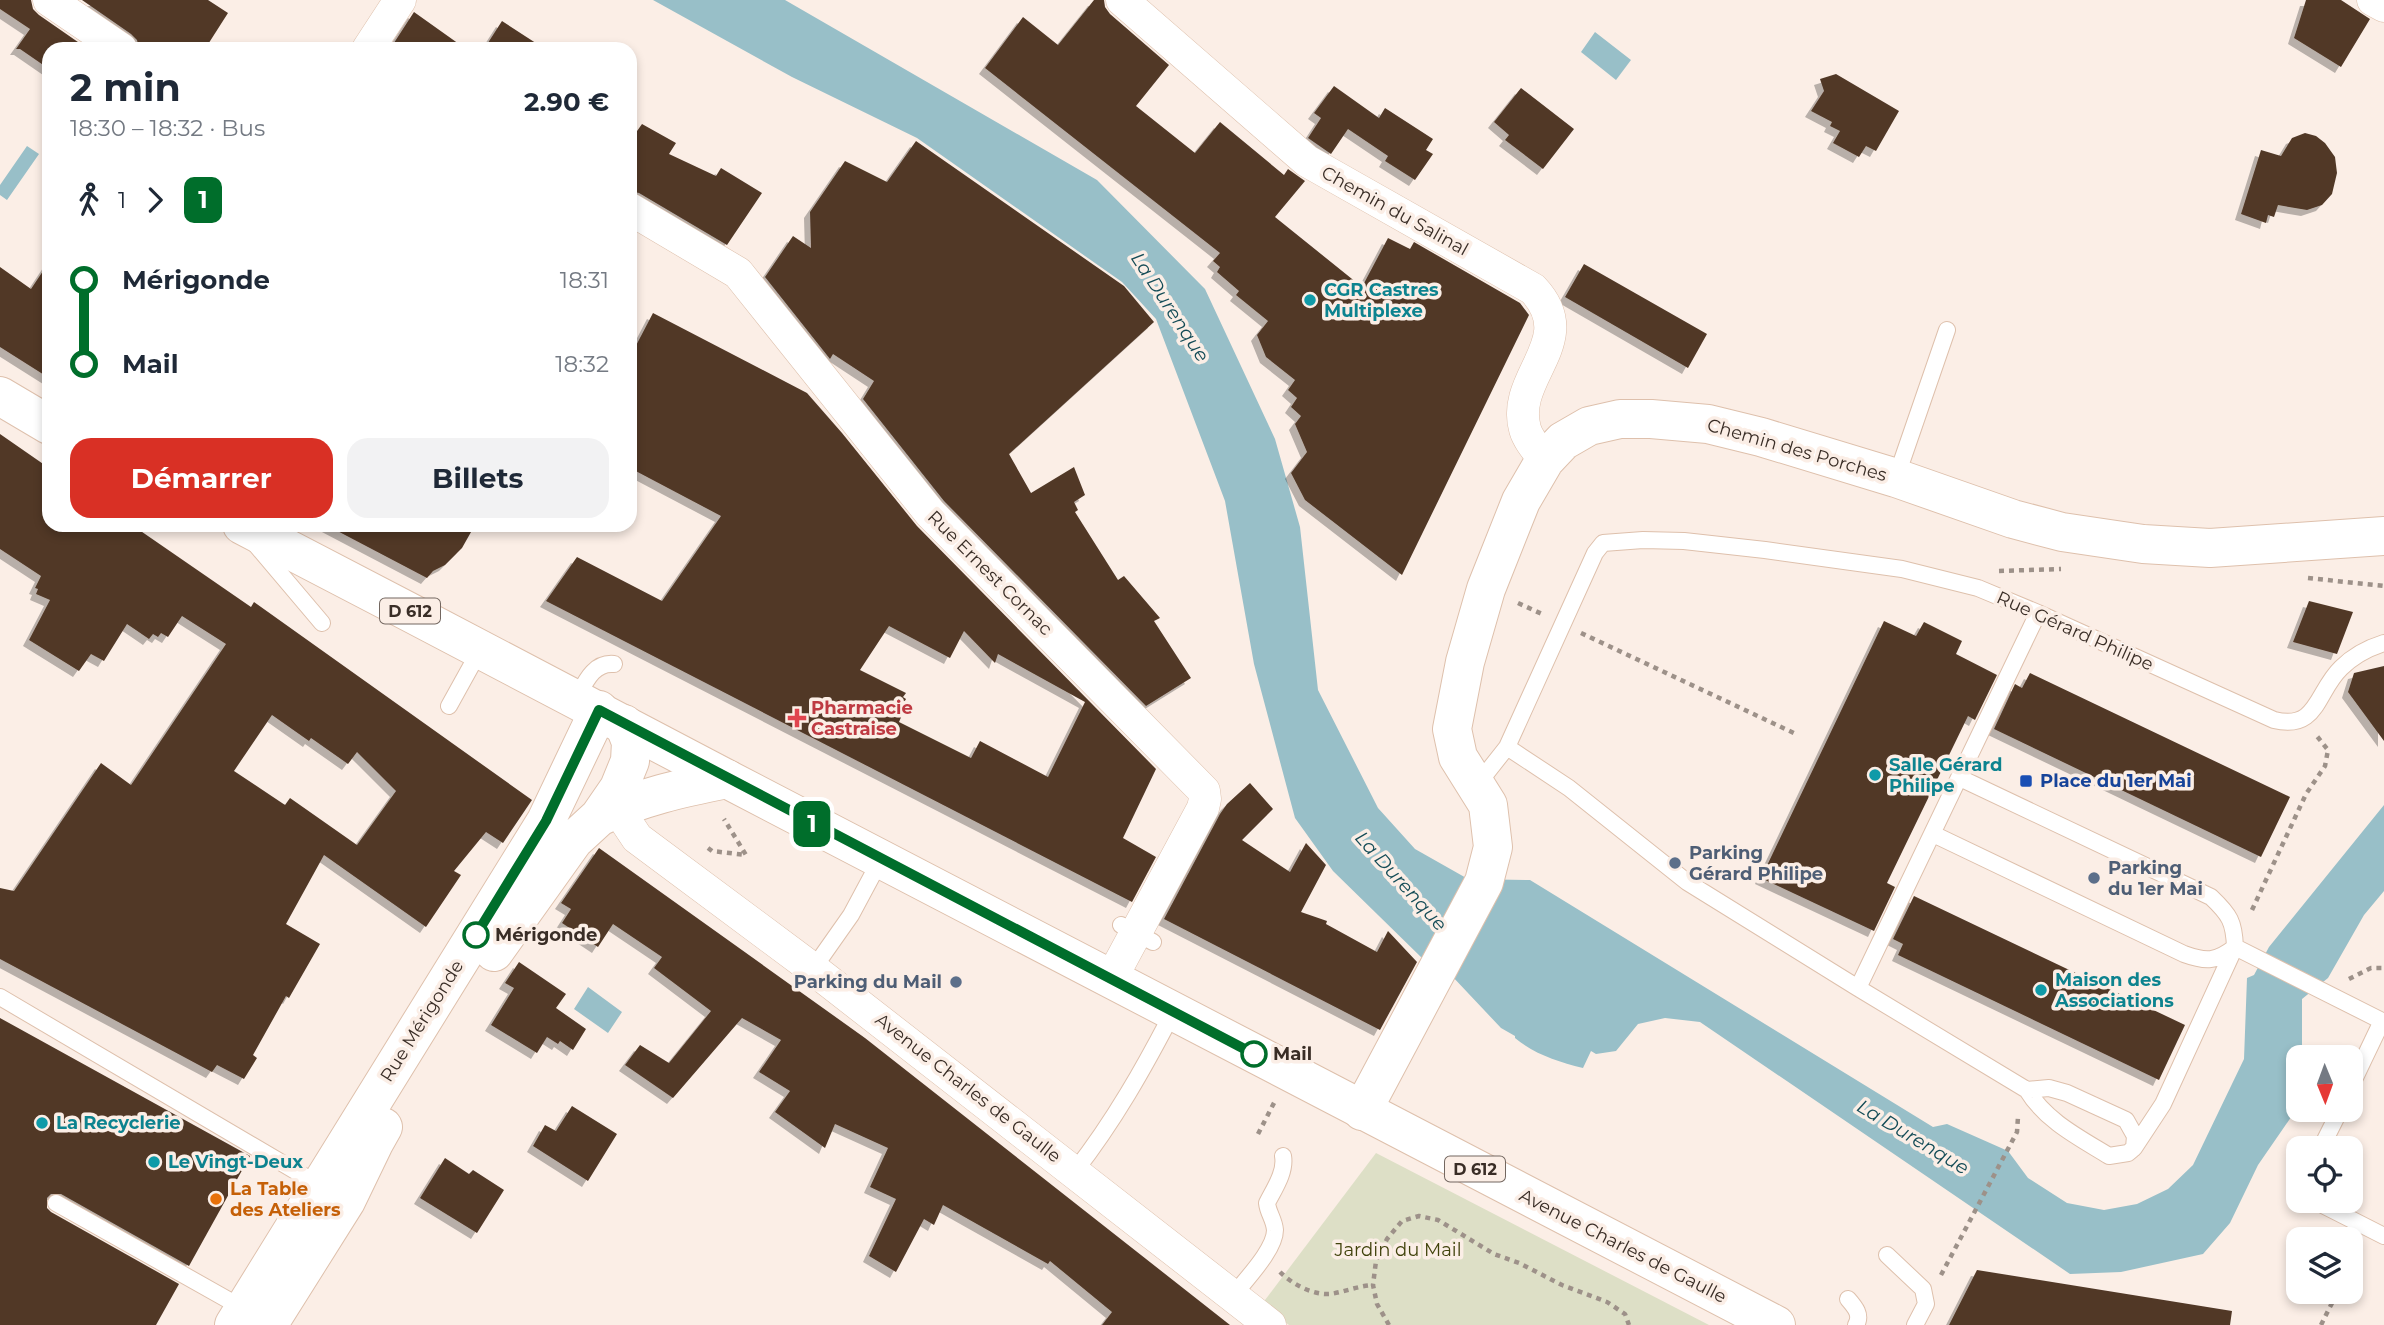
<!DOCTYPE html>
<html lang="fr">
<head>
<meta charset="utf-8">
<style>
  body { margin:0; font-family:Montserrat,sans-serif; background:#f2f2f3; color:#1f2937; height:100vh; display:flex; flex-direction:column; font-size:26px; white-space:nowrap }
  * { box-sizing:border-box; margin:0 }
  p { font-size:23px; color:#747a83 }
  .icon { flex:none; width:38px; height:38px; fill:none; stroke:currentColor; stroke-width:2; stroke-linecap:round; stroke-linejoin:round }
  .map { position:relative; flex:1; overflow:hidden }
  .sheet { position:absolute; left:42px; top:42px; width:595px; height:490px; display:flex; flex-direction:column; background:#fff; border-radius:21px; box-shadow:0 4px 10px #0003 }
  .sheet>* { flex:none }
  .badge { padding:0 14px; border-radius:10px; font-size:24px; line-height:46px }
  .needle { width:46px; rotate:179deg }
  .buttons { position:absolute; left:2286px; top:1045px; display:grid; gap:14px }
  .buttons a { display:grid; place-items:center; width:77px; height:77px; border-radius:14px; background:#fff; box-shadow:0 4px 10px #0003; font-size:35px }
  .map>.badge { position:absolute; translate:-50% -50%; box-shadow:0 0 0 4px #fff }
  .legs { display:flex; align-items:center; gap:10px; height:77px; padding:0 28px; font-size:23px }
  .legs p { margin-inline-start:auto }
  .overview { display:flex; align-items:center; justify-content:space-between; height:119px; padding:0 28px }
  h1 { font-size:38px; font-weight:700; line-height:52px }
  .action { display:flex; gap:14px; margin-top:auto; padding:14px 28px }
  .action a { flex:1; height:80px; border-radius:21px; background:#d93025; color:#fff; font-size:28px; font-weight:700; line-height:80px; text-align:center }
  .action a+a { background:#f2f2f3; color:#1f2937 }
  ul { padding:0 28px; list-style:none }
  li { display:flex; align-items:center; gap:24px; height:84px; font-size:26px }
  li i { display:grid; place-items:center; width:10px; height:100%; margin:0 9px; background:currentColor }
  li i::after { content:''; width:18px; height:18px; margin:-9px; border:5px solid; border-radius:50%; background:#fff }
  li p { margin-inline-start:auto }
  li:first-child i { background:linear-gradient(#0000 50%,currentColor 0) }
  li:last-child i { background:linear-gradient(currentColor 50%,#0000 0) }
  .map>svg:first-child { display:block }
  .green { fill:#dddfc6 }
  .water { fill:#98bfc8 }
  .building { fill:#513928; fill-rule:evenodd; filter:url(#shadow) }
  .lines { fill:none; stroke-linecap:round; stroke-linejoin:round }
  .service-casing { stroke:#dec0ac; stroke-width:18 }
  .minor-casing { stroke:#dec0ac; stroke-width:33 }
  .tertiary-casing { stroke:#dec0ac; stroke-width:40 }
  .primary-casing { stroke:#dec0ac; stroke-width:40 }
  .path { stroke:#9d9189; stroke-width:4.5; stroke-dasharray:5 5; stroke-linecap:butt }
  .service { stroke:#fff; stroke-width:16 }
  .minor { stroke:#fff; stroke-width:32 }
  .tertiary { stroke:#fff; stroke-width:38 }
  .primary { stroke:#fff; stroke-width:38 }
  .line-1-casing { stroke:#fff; stroke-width:16 }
  .line-1 { stroke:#006e2b; stroke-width:10 }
  .culture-dot { fill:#0f9aa8; stroke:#fbeee6; stroke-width:2.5 }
  .health-dot { fill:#e0444e; stroke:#fbeee6; stroke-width:2.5 }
  .transit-dot { fill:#1a4fb4; stroke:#fbeee6; stroke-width:2.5 }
  .service-dot { fill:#5c6f8a; stroke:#fbeee6; stroke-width:2.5 }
  .stop-1-dot { fill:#fff; stroke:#006e2b; stroke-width:3.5 }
  .food-dot { fill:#e8710a; stroke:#fbeee6; stroke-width:2.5 }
  .labels { text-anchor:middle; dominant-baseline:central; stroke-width:7; stroke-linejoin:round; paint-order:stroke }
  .shield { fill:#fbeee6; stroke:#736760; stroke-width:2 }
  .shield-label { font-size:16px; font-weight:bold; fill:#392d26 }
  .street-label { font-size:18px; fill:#392d26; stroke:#fbeee6 }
  .culture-label { font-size:18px; font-weight:bold; fill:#0d838f; stroke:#fbeee6; text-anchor:start }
  .health-label { font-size:18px; font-weight:bold; fill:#be3a42; stroke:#fbeee6; text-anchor:start }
  .transit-label { font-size:18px; font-weight:bold; fill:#164399; stroke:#fbeee6; text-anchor:start }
  .service-label { font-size:18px; font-weight:bold; fill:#4e5e75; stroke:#fbeee6; text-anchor:start }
  .stop-label { font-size:18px; font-weight:bold; fill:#392d26; stroke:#fbeee6; text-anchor:start }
  .food-label { font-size:18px; font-weight:bold; fill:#c56008; stroke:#fbeee6; text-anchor:start }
  .park-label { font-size:18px; fill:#40420b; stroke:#fbeee6 }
  .water-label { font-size:19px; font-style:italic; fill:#144c57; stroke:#fbeee6 }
</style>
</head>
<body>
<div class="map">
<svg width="2384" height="1325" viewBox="0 0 2384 1325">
  <defs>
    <filter id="shadow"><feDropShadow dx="-6" dy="6" stdDeviation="0" flood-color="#0004"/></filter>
  </defs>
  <rect width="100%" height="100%" fill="#fbeee6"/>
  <path class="green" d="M1376 1153 1709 1325H1289L1262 1304Z"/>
  <path class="water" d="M653 0H785L1097 180 1205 289 1275 439 1300 527 1318 690 1378 808 1415 849 1468 879 1530 880 1933 1127 1947 1124 2008 1151 2028 1178 2067 1203 2104 1210 2137 1204 2168 1189 2193 1165 2244 1059 2247 978 2254 975 2269 947 2384 805V891L2364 915 2328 978 2302 999V1057H2298V1107L2258 1165 2230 1223 2203 1254 2121 1272 2070 1274 1700 1022 1665 1018 1638 1024 1616 1051 1596 1054 1591 1051 1583 1068C1557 1061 1536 1055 1515 1038V1036L1501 1028 1451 975 1423 959 1333 871 1295 818 1254 664 1225 501 1156 319 1122 282 917 138 792 77Z
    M1595 32 1631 60 1616 80 1581 52Z
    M27 146 39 154 7 200 0 195V185Z
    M588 987 622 1012 608 1033 574 1009Z"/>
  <path class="building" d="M0 0H31L33 9 39 15 88 49H49V69L20 49H16L30 29 0 9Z
    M82 0H208L228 13 205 49H139L137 40 131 34Z
    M1094 0H1104L1105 7 1110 14 1169 65 1136 106 1195 153 1220 122 1284 175 1288 169 1305 181 1275 217 1362 287 1388 238 1410 249 1414 242 1520 303 1529 315 1402 575 1305 500 1291 473 1307 452 1295 424 1301 416 1291 407 1297 398 1288 390 1295 380 1266 357 1257 335 1268 321 1236 295 1239 291 1217 272 1220 267 1213 261 1220 253 985 68 1023 17 1058 45Z
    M2306 0H2341L2370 19 2341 67 2294 38Z
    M414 12 466 49H390Z
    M502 21 545 49H484Z
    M1836 74 1899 111 1876 151 1866 146 1859 157 1833 143 1840 131 1830 126 1832 122 1811 111 1824 91 1820 79Z
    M1334 86 1379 118 1385 108 1433 139 1426 150 1433 154 1415 180 1385 161 1388 156 1348 129 1331 154 1308 138 1321 118 1314 113Z
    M1521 88 1574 129 1543 169 1505 140 1509 135 1494 122Z
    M642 124 676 143 669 154 716 176 721 168 762 193 727 245 639 193 630 191V141Z
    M2305 133 2316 136 2325 143 2335 157 2337 173 2332 194 2322 205 2307 210 2278 205 2274 217 2268 215 2266 223 2241 214 2261 150 2281 156 2292 138Z
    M916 141 1124 286 1154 322 1009 454 1031 493 1074 467 1085 495 1074 502 1078 510 1075 512 1118 580 1124 576 1160 618 1154 621 1191 678 1146 706 944 501 863 399 874 381 833 354 830 359 765 277 793 236 811 248 810 212 845 161 887 182Z
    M49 262V378L0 347V267L31 289Z
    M1584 264 1707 334 1688 368 1565 297Z
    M653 313 807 393 842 433 917 526 1156 769 1123 838 1156 857 1132 902 546 601 577 557 662 601 721 516 630 468V357ZM889 626 950 658 964 631 995 663 998 654 1085 702 1048 777 980 741 971 758 899 722 905 708 902 707 906 699 903 697 906 693 860 670Z
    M0 434 49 468V525H132L251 607 254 602 532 800 503 843 486 832 454 871 461 875 426 927 324 855 286 924 320 944 289 998 286 996 253 1055 257 1058 244 1079 217 1065 212 1072 0 959V888L14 891 101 763 131 785 226 644 182 616 168 637 161 633 158 637 153 634 149 639 127 624 104 661 91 654 79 671 29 640 50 600 36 594 38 589 35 588 41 576 0 549ZM272 715 309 741 311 738 348 764 357 752 396 791 357 845 290 798 285 805 234 771Z
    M326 525H475L462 548 445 565 433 571 427 578Z
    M2309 601 2353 612 2337 654 2293 642Z
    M1884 621 1916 636 1924 622 1962 641 1956 654 1997 675 1975 720 1968 716 1887 883 1895 887 1874 931 1761 878Z
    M2384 666V741L2348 692 2354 673Z
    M2030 673 2290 797 2261 857 1994 729 2015 684 2022 688Z
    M1250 783 1273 809 1242 840 1290 872 1306 843 1326 865 1301 912 1327 921 1326 924 1377 952 1388 931 1417 962 1380 1030 1164 919 1220 814 1227 804Z
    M599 848 865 1038 1230 1325H1102L1112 1312 1050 1261 1048 1264 943 1205 934 1225 924 1219 896 1272 869 1256 896 1199 870 1187 888 1148 835 1124 825 1148 775 1112 790 1091 759 1072 781 1040 742 1018 673 1098 625 1065 640 1045 669 1063 711 1011 654 968 662 957 613 924 598 947 562 923 571 909 561 903Z
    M1914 896 2185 1025 2159 1080 1898 955 1903 944 1893 939Z
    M519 962 566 994 556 1008 586 1029 573 1050 560 1041 558 1044 547 1037 537 1053 491 1025 514 988 505 983Z
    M0 1018 250 1156 189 1266 61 1194H51L47 1198V1208L51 1212 179 1284 156 1325H0Z
    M572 1106 617 1134 588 1181 533 1146 545 1125 556 1131Z
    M445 1158 469 1174 473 1170 504 1190 477 1233 420 1198Z
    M1977 1270 2232 1311 2230 1325H1949Z"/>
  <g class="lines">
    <defs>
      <path id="service" d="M1896 478 1947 330
        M256 545 322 623
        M576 699C585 683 593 662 614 664
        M449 706 480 650
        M1507 747 1569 788 1687 882 1858 988 2027 1090C2046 1121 2078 1137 2109 1156L2128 1153 2134 1148 2135 1136 2126 1120 2067 1093 2049 1088 2027 1090
        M1960 778 2211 897C2230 915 2234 922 2235 947L2163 1104 2134 1148
        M1477 785 1507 747 1595 553 1603 543 1643 540 1684 541 1765 550 1902 569 1978 588 2038 613 2274 720C2318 731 2316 692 2341 668 2353 656 2368 648 2384 643
        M1933 834 2184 954C2206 962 2216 962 2235 947
        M1121 925 1153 942
        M2235 947 2384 1022
        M813 969 851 915 881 859
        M1858 988 2038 613
        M0 997 321 1186
        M2350 1088 2382 1021
        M2321 1148 2340 1110
        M1075 1171C1114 1121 1144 1068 1173 1012
        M2313 1200 2384 1236
        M56 1203 246 1310
        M1887 1255 1923 1289 1926 1304 1915 1325
        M1233 1296C1245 1280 1275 1250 1275 1230 1274 1219 1268 1213 1267 1203 1274 1189 1286 1172 1283 1156
        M1848 1299C1855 1307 1862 1315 1856 1325"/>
      <path id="minor" d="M49 0 121 49
        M1122 0 1307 161 1533 289C1582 341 1510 376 1525 429 1528 440 1538 451 1545 460
        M2373 0 2384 6
        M368 49 400 0
        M630 209 738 273 930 513 1204 791 1205 799 1203 808 1111 979
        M619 788 627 823 637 838 813 969 1270 1325"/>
      <path id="tertiary" d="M599 817C640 797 682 788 727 779
        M494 952 574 840 599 817 619 788 630 761 631 742 624 724
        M1362 1111 1484 882 1493 847 1488 805 1458 757 1452 729 1465 662 1486 589 1521 501 1545 460 1563 441 1589 426 1620 419H1651L1708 424 1761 437 1896 478 2013 519 2062 532 2143 544 2210 548 2384 536
        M234 1325 546 821 599 710
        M268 1325 346 1201 374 1143 383 1127"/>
      <path id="primary" d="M0 396 49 425
        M242 525C404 609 566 694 727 779 1076 963 1426 1144 1776 1325"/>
    </defs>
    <use href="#service" class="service-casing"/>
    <use href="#minor" class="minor-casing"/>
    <use href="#tertiary" class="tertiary-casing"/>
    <use href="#primary" class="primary-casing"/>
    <path class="path" d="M1999 571 2061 569
      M2308 578 2384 586
      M1518 603 1542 614
      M1581 633 1796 734
      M708 848 712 851 746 855 724 819
      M2252 910 2306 794 2325 766 2328 750 2316 735
      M2349 979 2371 968H2384
      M1258 1134 1275 1101
      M1280 1272C1292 1284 1312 1295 1330 1294 1344 1292 1358 1286 1373 1285
      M1941 1275 2017 1132 2018 1117
      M1389 1325 1377 1304 1373 1285 1376 1261 1387 1239 1402 1221 1419 1216 1438 1220 1494 1254 1519 1263 1562 1285 1607 1302 1625 1314 1629 1325
      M2321 1325 2336 1295V1292"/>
    <use href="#service" class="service"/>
    <use href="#minor" class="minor"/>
    <use href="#tertiary" class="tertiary"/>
    <use href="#primary" class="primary"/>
  </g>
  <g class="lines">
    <defs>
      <path id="line-1" d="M476 935 546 821 599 710 1254 1054"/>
    </defs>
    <use href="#line-1" class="line-1-casing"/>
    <use href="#line-1" class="line-1"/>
  </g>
  <g class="culture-dot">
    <circle cx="1310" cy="300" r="7"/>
    <circle cx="1875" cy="775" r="7"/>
    <circle cx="2041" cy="990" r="7"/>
    <circle cx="42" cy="1123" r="7"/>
    <circle cx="154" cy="1162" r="7"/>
  </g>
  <path class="health-dot" d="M793.5 707.5h7v7h7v7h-7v7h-7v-7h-7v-7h7z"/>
  <rect class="transit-dot" x="2019" y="774" width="14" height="14" rx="3.5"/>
  <g class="service-dot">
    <circle cx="1675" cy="863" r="7"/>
    <circle cx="2094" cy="878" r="7"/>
    <circle cx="956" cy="982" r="7"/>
  </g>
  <g class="stop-1-dot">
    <circle cx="476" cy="935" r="12"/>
    <circle cx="1254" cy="1054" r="12"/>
  </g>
  <circle class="food-dot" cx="216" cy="1199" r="7"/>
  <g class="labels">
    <g class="shield">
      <rect x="380" y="598.5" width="60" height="25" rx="5"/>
      <rect x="1445" y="1156.5" width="60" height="25" rx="5"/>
    </g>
    <g class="shield-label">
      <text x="410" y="611">D 612</text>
      <text x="1475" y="1169">D 612</text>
    </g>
    <g class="street-label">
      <text transform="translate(1395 211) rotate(29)">Chemin du Salinal</text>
      <text transform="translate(1797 450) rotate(16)">Chemin des Porches</text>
      <text transform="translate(990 573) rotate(45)">Rue Ernest Cornac</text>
      <text transform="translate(2075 631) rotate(24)">Rue Gérard Philipe</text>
      <text transform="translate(422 1021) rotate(-58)">Rue Mérigonde</text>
      <text transform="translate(968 1088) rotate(38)">Avenue Charles de Gaulle</text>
      <text transform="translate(1623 1246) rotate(27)">Avenue Charles de Gaulle</text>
    </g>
    <g class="culture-label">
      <text x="1324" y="290">CGR Castres<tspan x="1324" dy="21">Multiplexe</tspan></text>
      <text x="1889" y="765">Salle Gérard<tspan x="1889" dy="21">Philipe</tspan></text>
      <text x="2055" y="980">Maison des<tspan x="2055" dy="21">Associations</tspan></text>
      <text x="56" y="1123">La Recyclerie</text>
      <text x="168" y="1162">Le Vingt-Deux</text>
    </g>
    <g class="health-label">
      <text x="811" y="708">Pharmacie<tspan x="811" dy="21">Castraise</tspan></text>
    </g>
    <g class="transit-label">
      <text x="2040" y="781">Place du 1er Mai</text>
    </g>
    <g class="service-label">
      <text x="1689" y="853">Parking<tspan x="1689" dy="21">Gérard Philipe</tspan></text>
      <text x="2108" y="868">Parking<tspan x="2108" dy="21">du 1er Mai</tspan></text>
      <text x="942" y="982" text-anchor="end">Parking du Mail</text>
    </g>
    <g class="stop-label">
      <text x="495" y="935">Mérigonde</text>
      <text x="1273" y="1054">Mail</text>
    </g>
    <g class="food-label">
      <text x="230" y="1189">La Table<tspan x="230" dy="21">des Ateliers</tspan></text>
    </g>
    <g class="park-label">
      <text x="1398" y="1250">Jardin du Mail</text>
    </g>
    <g class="water-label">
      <text transform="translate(1170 307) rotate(57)">La Durenque</text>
      <text transform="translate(1401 881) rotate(48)">La Durenque</text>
      <text transform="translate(1913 1137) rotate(31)">La Durenque</text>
    </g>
  </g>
</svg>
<div class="buttons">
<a><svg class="needle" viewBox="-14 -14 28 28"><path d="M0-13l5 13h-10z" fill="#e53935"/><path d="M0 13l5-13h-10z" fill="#747a83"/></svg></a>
<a><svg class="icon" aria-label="locate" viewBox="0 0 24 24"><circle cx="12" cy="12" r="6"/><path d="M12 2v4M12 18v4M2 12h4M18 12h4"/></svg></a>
<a><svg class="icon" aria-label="layers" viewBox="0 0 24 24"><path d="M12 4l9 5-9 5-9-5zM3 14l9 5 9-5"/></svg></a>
</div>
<b class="badge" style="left:812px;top:824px;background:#006e2b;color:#fff">1</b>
<section class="sheet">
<div class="overview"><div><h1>2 min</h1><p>18:30 – 18:32 · Bus</p></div><b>2.90 €</b></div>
<div class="legs"><svg class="icon" aria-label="walk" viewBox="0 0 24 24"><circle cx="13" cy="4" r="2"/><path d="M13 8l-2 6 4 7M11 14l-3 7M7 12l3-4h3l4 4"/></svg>1<svg class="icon" aria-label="forward" viewBox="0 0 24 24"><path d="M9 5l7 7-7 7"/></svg><b class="badge" style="background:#006e2b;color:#fff">1</b></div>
<ul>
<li><i style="color:#006e2b"></i><b>Mérigonde</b><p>18:31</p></li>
<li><i style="color:#006e2b"></i><b>Mail</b><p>18:32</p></li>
</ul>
<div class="action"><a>Démarrer</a><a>Billets</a></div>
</section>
</div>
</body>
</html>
